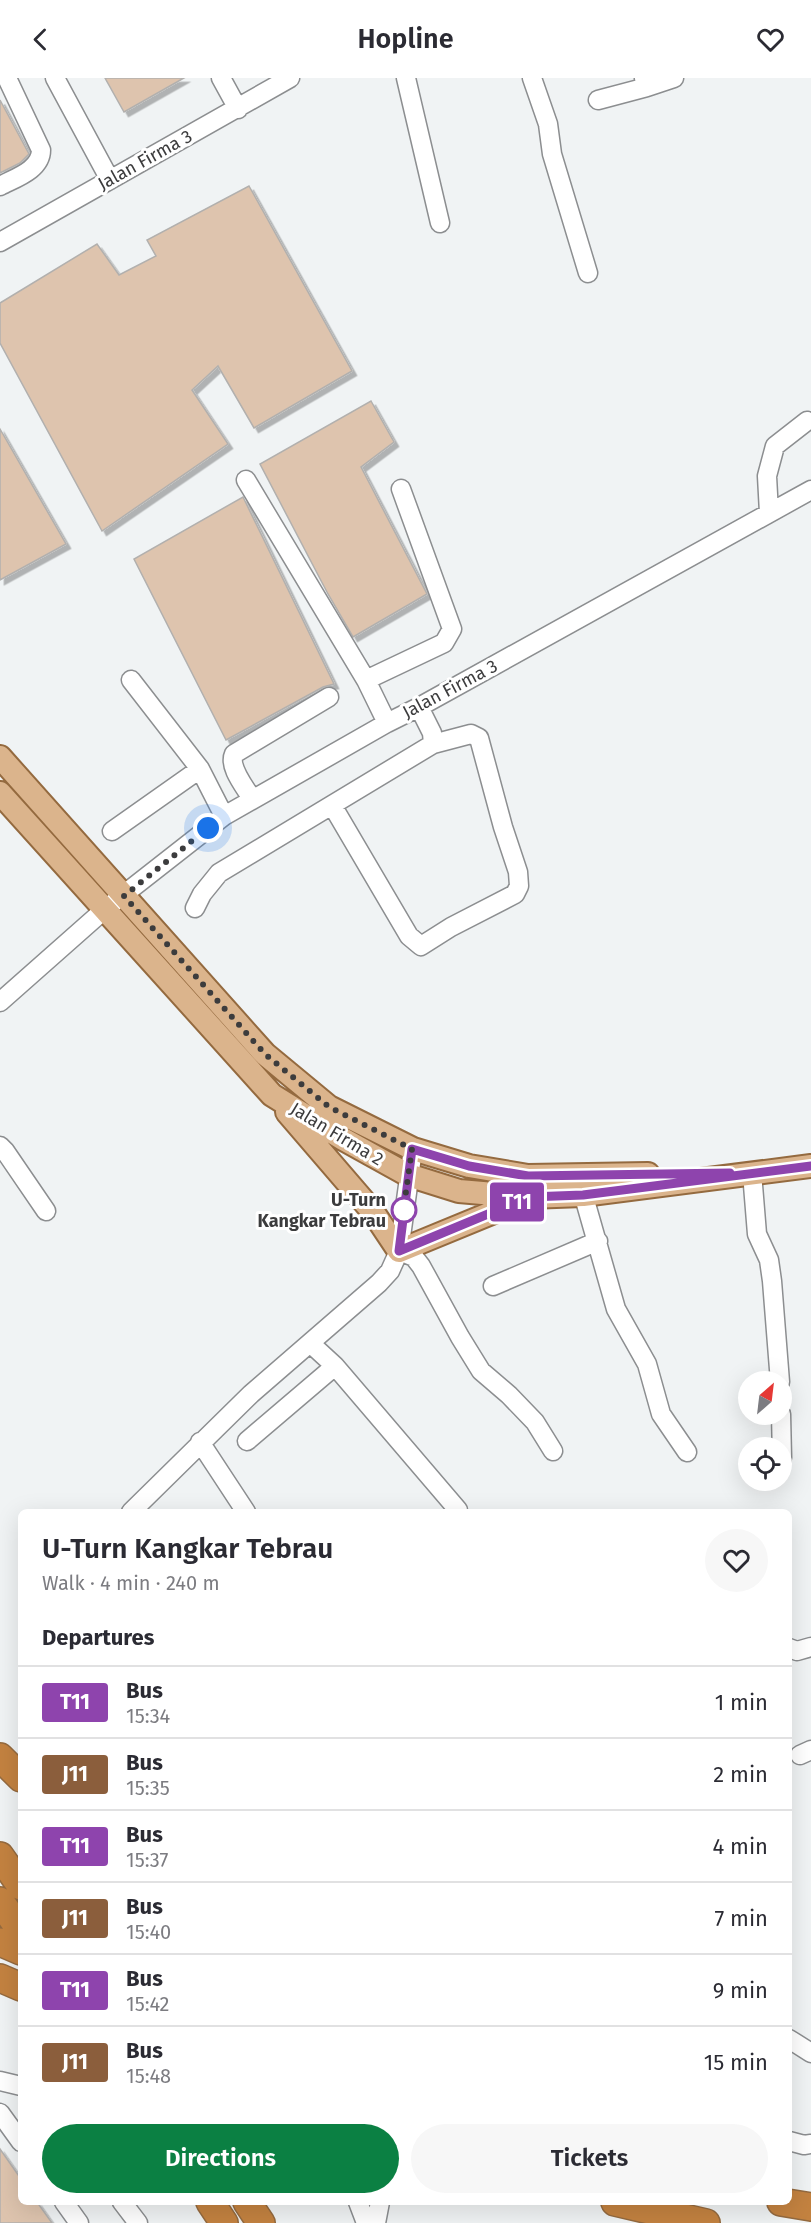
<!DOCTYPE html>
<html lang="en">
<head>
<meta charset="utf-8">
<style>
  body { margin:0; font-family:"Fira Sans",sans-serif; background:#f7f7f7; color:#2b2b33; height:100vh; display:flex; flex-direction:column; font-size:22px; white-space:nowrap }
  * { box-sizing:border-box; margin:0 }
  p { font-size:20px; color:#7c7c81 }
  .icon { flex:none; width:33px; height:33px; fill:none; stroke:currentColor; stroke-width:2; stroke-linecap:round; stroke-linejoin:round }
  .map { position:relative; flex:1; overflow:hidden }
  .panel { position:absolute; left:18px; top:1431px; width:774px; height:696px; display:flex; flex-direction:column; background:#fff; border-radius:9px; box-shadow:0 6px 24px #0002 }
  .panel>* { flex:none }
  .badge { padding:0 12px; border-radius:4px; font-size:21px; line-height:39px }
  .needle { width:39px; rotate:28deg }
  .tools { position:absolute; left:738px; top:1293px; display:grid; gap:12px }
  .tools a { display:grid; place-items:center; width:54px; height:54px; border-radius:50%; background:#fff; box-shadow:0 6px 24px #0002; font-size:30px }
  .you { position:absolute; width:30px; height:30px; margin:-15px; border:4px solid #fff; border-radius:50%; background:#1a73e8; box-shadow:0 0 0 9px #1a73e833 }
  .map>.badge { position:absolute; translate:-50% -50%; box-shadow:0 0 0 3px #fff }
  h2 { padding:0 24px; font-size:22px; line-height:54px }
  .round { display:grid; place-items:center; flex:none; width:63px; height:63px; border-radius:32px; background:#f7f7f7 }
  .summary { display:flex; align-items:center; justify-content:space-between; height:102px; padding:0 24px }
  h1 { font-size:28px; font-weight:600; line-height:45px }
  .button { display:flex; gap:12px; margin-top:auto; padding:12px 24px }
  .button a { flex:1; height:69px; border-radius:36px; background:#0b8043; color:#fff; font-size:24px; font-weight:600; line-height:69px; text-align:center }
  .button a+a { background:#f7f7f7; color:#2b2b33 }
  ul { padding:0; list-style:none }
  li { display:flex; align-items:center; gap:18px; height:72px; padding:0 24px; border-top:2px solid #e1e1e2 }
  li div { flex:1 }
  li b { display:block; font-size:22px }
  li em { font-style:normal }
  li .badge { min-width:66px; font-weight:700; text-align:center }
  header { display:flex; justify-content:space-between; align-items:center; height:78px; padding:0 24px; background:#fff; font-size:27px; font-weight:600 }
  .map>svg:first-child { display:block }
  .building { fill:#dec4ae; stroke:#b2b0ae; stroke-width:1.5; filter:url(#shadow) }
  .lines { fill:none; stroke-linecap:round; stroke-linejoin:round }
  .minor-casing { stroke:#8c8e90; stroke-width:21 }
  .major-casing { stroke:#946a3f; stroke-width:26 }
  .highway-casing { stroke:#946a3f; stroke-width:30 }
  .minor { stroke:#fff; stroke-width:18 }
  .major { stroke:#dbb48c; stroke-width:22 }
  .highway { stroke:#c38240; stroke-width:27 }
  .line-casing { stroke:#fff; stroke-width:14 }
  .line { stroke:#8e44ad; stroke-width:9 }
  .walk { stroke:#3c3c3d; stroke-width:6; stroke-dasharray:0 10.8 }
  .stop-dot { fill:#fff; stroke:#8e44ad; stroke-width:3 }
  .labels { text-anchor:middle; dominant-baseline:central; stroke-width:6; stroke-linejoin:round; paint-order:stroke }
  .street-label { font-size:18px; fill:#3c3c3d; stroke:#fff }
  .stop-label { font-size:18px; font-weight:bold; fill:#3c3c3d; stroke:#fff; text-anchor:end }
</style>
</head>
<body>
<header><svg class="icon" aria-label="back" viewBox="0 0 24 24"><path d="M15 5l-7 7 7 7"/></svg>Hopline<svg class="icon" aria-label="heart" viewBox="0 0 24 24"><path d="M12 20l-8-8c-3-5 5-10 8-4 3-6 11-1 8 4z"/></svg></header>
<div class="map">
<svg width="811" height="2145" viewBox="0 0 811 2145">
  <defs>
    <filter id="shadow"><feDropShadow dx="4.5" dy="4.5" stdDeviation="0" flood-color="#0004"/></filter>
  </defs>
  <rect width="100%" height="100%" fill="#f0f3f4"/>
  <path class="building" d="M105 0H184L124 34Z
    M0 22 29 76 20 85 0 95Z
    M249 108 352 293 254 350 218 288 192 312 228 366 102 453 0 265V225L97 166 119 197 156 178 147 162Z
    M371 323 394 364 361 389 427 516 353 559 328 516 260 386Z
    M0 351 66 466 0 502Z
    M243 419 334 606 323 609 226 662 134 481Z
    M0 2071 21 2101V2124H37L52 2145H0Z"/>
  <g class="lines">
    <defs>
      <path id="minor" d="M55 0 110 102
        M221 0 238 31
        M406 0 440 145
        M532 0 548 46 552 76 588 195
        M647 9 674 0
        M598 22 647 9 644 0
        M0 108C15 100 41 92 41 72L7 0
        M0 164 290 0
        M246 402 366 602 387 645
        M769 435 767 398 775 368 807 343
        M131 602 200 691 224 738
        M366 602 444 565 452 551 401 411
        M252 721C245 709 228 689 234 676L329 619
        M332 727 409 858 421 868 451 849 515 816 519 808 518 794 503 749 479 660 471 656 433 666
        M112 753 200 691
        M195 830 202 816 219 795 433 666 432 655 419 629
        M0 924 104 832 224 738 387 645 419 629 811 412
        M0 1068 5 1073 46 1133
        M752 1095 757 1156 769 1182 772 1203 780 1304
        M580 1105 616 1231 647 1286 661 1336 687 1374
        M399 1173 414 1179 421 1188 460 1259 481 1293 509 1317 535 1344 553 1373
        M493 1208 598 1163
        M310 1265 335 1288 458 1432
        M781 1336 782 1380
        M247 1363 335 1288
        M200 1364 246 1434
        M131 1434 251 1316 379 1205 390 1193 399 1173 413 1071
        M789 1570 797 1573 811 1569
        M800 1677 811 1672
        M789 1961 811 1975
        M0 2003 21 2008
        M0 2035 21 2064
        M789 2063 804 2067 811 2066
        M64 2124 79 2145
        M122 2124 138 2145
        M358 2124 366 2145
        M376 2145 380 2124"/>
      <path id="major" d="M0 679 265 976 329 1029 413 1071 469 1088 528 1098 648 1096
        M0 715 272 1017 343 1061 408 1097 459 1113 529 1119 583 1117 811 1088
        M287 1034 373 1134 399 1173 528 1120"/>
      <path id="highway" d="M0 1679 21 1700
        M0 1778 21 1808
        M0 1823 21 1853
        M0 1864 21 1873
        M0 1900 21 1909
        M210 2124 224 2145
        M247 2124 261 2145
        M615 2124 706 2145
        M781 2124 811 2129"/>
    </defs>
    <use href="#minor" class="minor-casing"/>
    <use href="#major" class="major-casing"/>
    <use href="#highway" class="highway-casing"/>
    <use href="#minor" class="minor"/>
    <use href="#major" class="major"/>
    <use href="#highway" class="highway"/>
  </g>
  <g class="lines">
    <defs>
      <path id="line" d="M730 1095 528 1098 469 1088 412 1071 399 1173 529 1119 583 1117 811 1088"/>
    </defs>
    <use href="#line" class="line-casing"/>
    <use href="#line" class="line"/>
    <path class="walk" d="M208 750 124 818 265 976 329 1029 412 1071 403 1135 404 1132"/>
  </g>
  <circle class="stop-dot" cx="404" cy="1132" r="12"/>
  <g class="labels">
    <g class="street-label">
      <text transform="translate(145 82) rotate(-29)">Jalan Firma 3</text>
      <text transform="translate(450 611) rotate(-28)">Jalan Firma 3</text>
      <text transform="translate(337 1056) rotate(31)">Jalan Firma 2</text>
    </g>
    <g class="stop-label">
      <text x="386" y="1122">U-Turn<tspan x="386" dy="21">Kangkar Tebrau</tspan></text>
    </g>
  </g>
</svg>
<div class="tools">
<a><svg class="needle" viewBox="-14 -14 28 28"><path d="M0-13l5 13h-10z" fill="#e53935"/><path d="M0 13l5-13h-10z" fill="#7c7c81"/></svg></a>
<a><svg class="icon" aria-label="locate" viewBox="0 0 24 24"><circle cx="12" cy="12" r="6"/><path d="M12 2v4M12 18v4M2 12h4M18 12h4"/></svg></a>
</div>
<div class="you" style="left:208px;top:750px"></div>
<b class="badge" style="left:517px;top:1124px;background:#8e44ad;color:#fff">T11</b>
<section class="panel">
<div class="summary"><div><h1>U-Turn Kangkar Tebrau</h1><p>Walk · 4 min · 240 m</p></div><a class="round"><svg class="icon" aria-label="heart" viewBox="0 0 24 24"><path d="M12 20l-8-8c-3-5 5-10 8-4 3-6 11-1 8 4z"/></svg></a></div>
<h2>Departures</h2>
<ul>
<li><span class="badge" style="background:#8e44ad;color:#fff">T11</span><div><b>Bus</b><p>15:34</p></div><em>1 min</em></li>
<li><span class="badge" style="background:#8b5e3c;color:#fff">J11</span><div><b>Bus</b><p>15:35</p></div><em>2 min</em></li>
<li><span class="badge" style="background:#8e44ad;color:#fff">T11</span><div><b>Bus</b><p>15:37</p></div><em>4 min</em></li>
<li><span class="badge" style="background:#8b5e3c;color:#fff">J11</span><div><b>Bus</b><p>15:40</p></div><em>7 min</em></li>
<li><span class="badge" style="background:#8e44ad;color:#fff">T11</span><div><b>Bus</b><p>15:42</p></div><em>9 min</em></li>
<li><span class="badge" style="background:#8b5e3c;color:#fff">J11</span><div><b>Bus</b><p>15:48</p></div><em>15 min</em></li>
</ul>
<div class="button"><a>Directions</a><a>Tickets</a></div>
</section>
</div>
</body>
</html>
